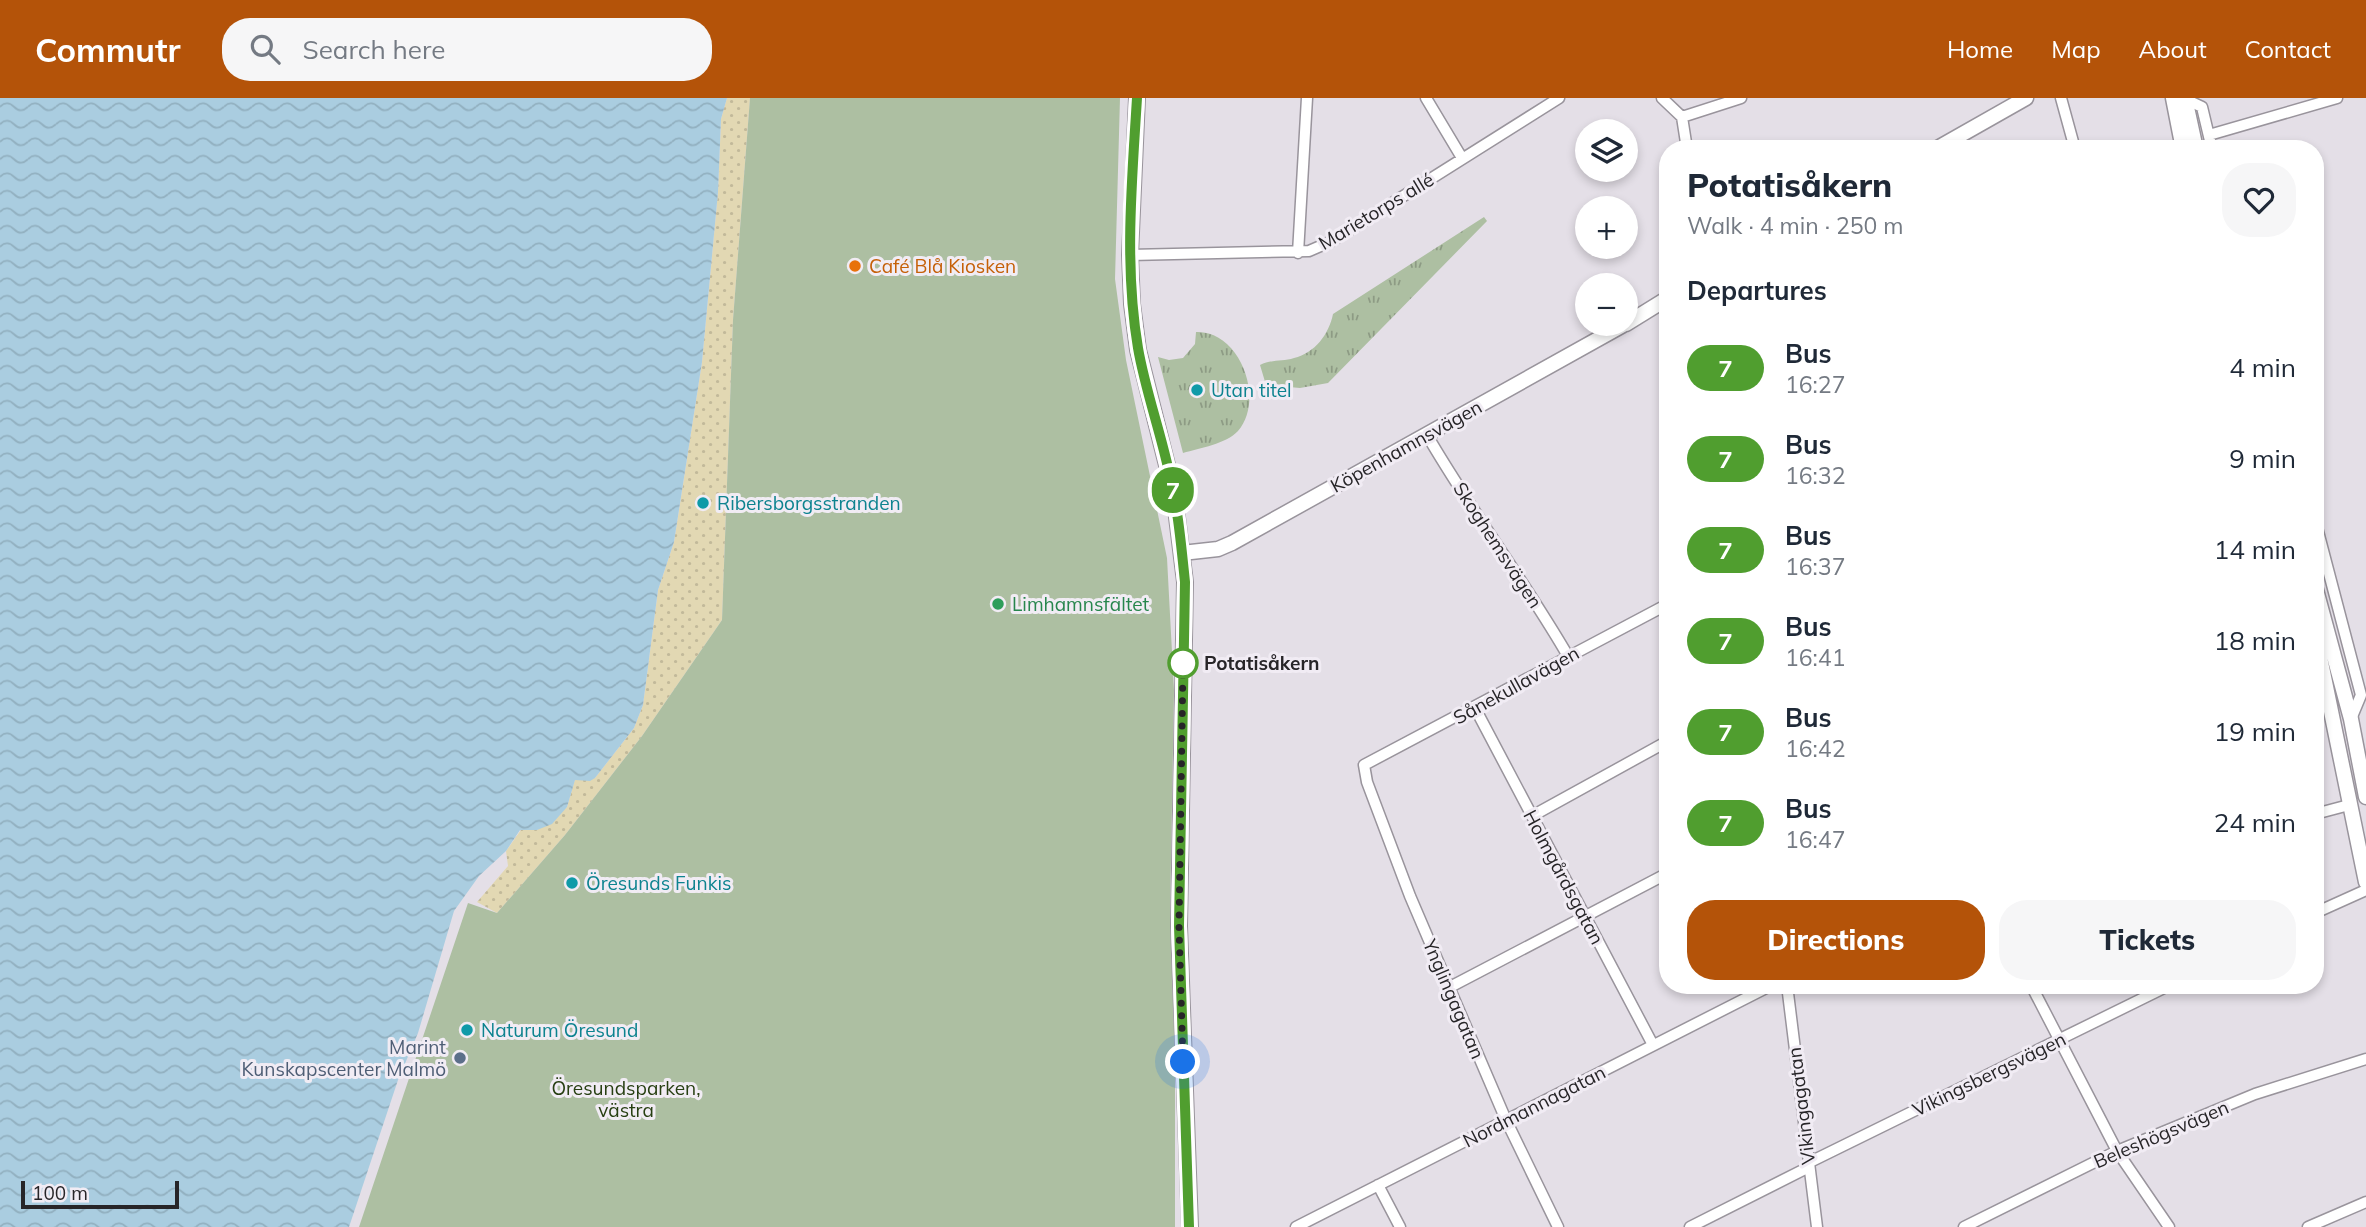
<!DOCTYPE html>
<html lang="en">
<head>
<meta charset="utf-8">
<style>
  body { margin:0; font-family:Mulish,sans-serif; background:#f6f6f7; color:#1f2937; height:100vh; display:flex; flex-direction:column; font-size:26px; white-space:nowrap }
  * { box-sizing:border-box; margin:0 }
  p { font-size:23px; color:#747a83 }
  .icon { flex:none; width:38px; height:38px; fill:none; stroke:currentColor; stroke-width:2; stroke-linecap:round; stroke-linejoin:round }
  .map { position:relative; flex:1; overflow:hidden }
  .side { position:absolute; left:1659px; top:42px; width:665px; height:854px; display:flex; flex-direction:column; background:#fff; border-radius:28px; box-shadow:0 4px 10px #0003 }
  .side>* { flex:none }
  .badge { padding:0 14px; border-radius:23px; font-size:24px; line-height:46px }
  .tools { position:absolute; left:1575px; top:21px; display:grid; gap:14px }
  .tools a { display:grid; place-items:center; width:63px; height:63px; border-radius:50%; background:#fff; box-shadow:0 4px 10px #0003; font-size:35px }
  .scale { position:absolute; left:21px; bottom:18px; width:158px; box-sizing:border-box; padding-left:7px; border:4px solid #272528; border-top:0; font-size:19px; line-height:24px; white-space:nowrap; color:#272528; -webkit-text-stroke:5px #f1ecf4; paint-order:stroke }
  .you { position:absolute; width:35px; height:35px; margin:-18px; border:5px solid #fff; border-radius:50%; background:#1a73e8; box-shadow:0 0 0 10px #1a73e833 }
  .map>.badge { position:absolute; translate:-50% -50%; box-shadow:0 0 0 4px #fff }
  h2 { padding:0 28px; font-size:26px; line-height:63px }
  .round { display:grid; place-items:center; flex:none; width:74px; height:74px; border-radius:28px; background:#f6f6f7 }
  .summary { display:flex; align-items:center; justify-content:space-between; height:119px; padding:0 28px }
  h1 { font-size:33px; font-weight:800; line-height:52px }
  .cta { display:flex; gap:14px; margin-top:auto; padding:14px 28px }
  .cta a { flex:1; height:80px; border-radius:28px; background:#b45309; color:#fff; font-size:28px; font-weight:800; line-height:80px; text-align:center }
  .cta a+a { background:#f6f6f7; color:#1f2937 }
  ul { padding:0; list-style:none }
  li { display:flex; align-items:center; gap:21px; height:91px; padding:0 28px }
  li div { flex:1 }
  li b { display:block; font-size:26px }
  li em { font-style:normal }
  li .badge { min-width:77px; font-weight:700; text-align:center }
  header { display:flex; align-items:center; gap:42px; box-sizing:border-box; height:98px; padding:0 35px; background:#b45309; color:#fff }
  header strong { font-size:33px }
  nav { display:flex; gap:38px; margin-inline-start:auto; font-size:24px }
  .search { width:490px; height:63px; background:#f6f6f7; display:flex; align-items:center; gap:18px; box-sizing:border-box; padding:0 24px; border-radius:28px; color:#747a83; font-size:26px }
  .map>svg:first-child { display:block }
  .grass { fill:url(#grass-tufts) }
  .sand { fill:url(#sand-dots) }
  .green { fill:#adbfa2 }
  .water { fill:url(#water-waves) }
  .lines { fill:none; stroke-linecap:round; stroke-linejoin:round }
  .minor-casing { stroke:#99949c; stroke-width:13 }
  .tertiary-casing { stroke:#99949c; stroke-width:17 }
  .secondary-casing { stroke:#99949c; stroke-width:18 }
  .minor { stroke:#fff; stroke-width:10 }
  .tertiary { stroke:#fff; stroke-width:14 }
  .secondary { stroke:#fff; stroke-width:16 }
  .line-casing { stroke:#fff; stroke-width:16 }
  .line { stroke:#509e2f; stroke-width:10 }
  .walk { stroke:#272528; stroke-width:7; stroke-dasharray:0 12.6 }
  .food-dot { fill:#e8710a; stroke:#f1ecf4; stroke-width:2.5 }
  .culture-dot { fill:#0f9aa8; stroke:#f1ecf4; stroke-width:2.5 }
  .leisure-dot { fill:#2e9e5b; stroke:#f1ecf4; stroke-width:2.5 }
  .stop-dot { fill:#fff; stroke:#509e2f; stroke-width:3.5 }
  .service-dot { fill:#5c6f8a; stroke:#f1ecf4; stroke-width:2.5 }
  .labels { text-anchor:middle; dominant-baseline:central; stroke-width:6; stroke-linejoin:round; paint-order:stroke }
  .street-label { font-size:19px; fill:#272528; stroke:#f1ecf4 }
  .food-label { font-size:19px; fill:#c56008; stroke:#f1ecf4; text-anchor:start }
  .culture-label { font-size:19px; fill:#0d838f; stroke:#f1ecf4; text-anchor:start }
  .leisure-label { font-size:19px; fill:#27864d; stroke:#f1ecf4; text-anchor:start }
  .stop-label { font-size:19px; font-weight:bold; fill:#272528; stroke:#f1ecf4; text-anchor:start }
  .service-label { font-size:19px; fill:#4e5e75; stroke:#f1ecf4; text-anchor:end }
  .park-label { font-size:19px; fill:#273f12; stroke:#f1ecf4 }
</style>
</head>
<body>
<header>
<strong>Commutr</strong>
<div class="search"><svg class="icon" aria-label="search" viewBox="0 0 24 24"><circle cx="10" cy="10" r="6"/><path d="M15 15l6 6"/></svg>Search here</div>
<nav><a>Home</a><a>Map</a><a>About</a><a>Contact</a></nav>
</header>
<div class="map">
<svg width="2366" height="1129" viewBox="0 0 2366 1129">
  <defs>
    <pattern id="grass-tufts" width="24" height="20" patternUnits="userSpaceOnUse" patternTransform="scale(1.75)"><rect width="24" height="20" fill="#adbfa2"/><path d="M3 7l-1-3M5 7V3M7 7l1-3M15 17l-1-3M17 17v-4M19 17l1-3" fill="none" stroke="#8d9b84"/></pattern>
    <pattern id="sand-dots" width="8" height="8" patternUnits="userSpaceOnUse" patternTransform="scale(1.75)"><rect width="8" height="8" fill="#e2d8b3"/><path d="M2 2h.1M6 6h.1" fill="none" stroke="#c2b99a" stroke-width="1.8" stroke-linecap="round"/></pattern>
    <pattern id="water-waves" width="16" height="10" patternUnits="userSpaceOnUse" patternTransform="scale(1.75)"><rect width="16" height="10" fill="#aacde0"/><path d="M0 5q4-4 8 0t8 0" fill="none" stroke="#92b0c0"/></pattern>
  </defs>
  <rect width="100%" height="100%" fill="#e4dfe7"/>
  <path class="grass" d="M1484 119 1487 123 1328 285 1300 290 1266 287 1260 267C1272 261 1282 264 1294 260 1315 255 1329 236 1333 216Z
    M1196 234C1239 232 1266 300 1238 333 1226 346 1200 350 1183 355L1158 259 1169 262 1183 260 1195 246Z"/>
  <path class="sand" d="M727 0H750L733 222 722 522 642 638 565 737 497 815 477 804 508 768 506 753 523 729 537 732 567 709 575 681 595 680 634 630 643 607 658 492 674 444 702 264 718 94 721 21Z"/>
  <path class="green" d="M750 0H1120L1115 181 1126 262 1167 460 1174 592 1170 819 1175 956V1129H359L468 805 497 815 565 737 642 638 722 522 733 222Z"/>
  <path class="water" d="M0 0H727L721 21 718 94 702 264 674 444 658 492 643 607 634 630 595 680 590 683 575 682 567 709 552 726 537 732H520L506 753 479 778 454 813 418 935 398 982 349 1129H0Z"/>
  <g class="lines">
    <defs>
      <path id="minor" d="M1426 0 1462 60
        M1662 0 1682 19 1687 51
        M2061 0 2075 51
        M2185 1 2202 9 2212 51
        M1682 19 1741 0
        M2209 37 2337 0
        M1298 155 1307 0
        M1130 157 1309 153 1332 143 1559 0
        M1427 337C1471 413 1524 482 1568 558
        M2315 422 2361 597 2351 621
        M1475 610 1653 947
        M2315 716 2349 707
        M1532 718 1668 643
        M2315 815 2366 792
        M1787 887 1817 1129
        M2031 887 2117 1053 2169 1129
        M1450 889 1668 775
        M1808 1065 2170 887
        M1378 1087 1400 1129
        M1296 1129 1772 887
        M1558 1129 1506 1022 1410 798 1367 684 1364 667 1668 506
        M1690 1129 1809 1069
        M1964 1129 2117 1053 2255 996 2366 961
        M2308 1129 2366 1104"/>
      <path id="tertiary" d="M2173 0 2183 51
        M2185 0 2196 51
        M1936 51 2026 0
        M1626 226 1668 200
        M1182 455 1218 451 1232 445 1625 226
        M2315 488 2351 621 2366 699
        M2315 535 2366 784"/>
      <path id="secondary" d="M1137 0 1130 157 1132 206 1138 252 1174 395 1185 484 1179 828 1190 1129"/>
    </defs>
    <use href="#minor" class="minor-casing"/>
    <use href="#tertiary" class="tertiary-casing"/>
    <use href="#secondary" class="secondary-casing"/>
    <use href="#minor" class="minor"/>
    <use href="#tertiary" class="tertiary"/>
    <use href="#secondary" class="secondary"/>
  </g>
  <g class="lines">
    <defs>
      <path id="line" d="M1137 0C1132 83 1124 167 1138 250 1145 291 1160 332 1169 374 1178 410 1181 446 1185 484L1179 828 1189 1129"/>
    </defs>
    <use href="#line" class="line-casing"/>
    <use href="#line" class="line"/>
    <path class="walk" d="M1183 565 1179 828 1183 964"/>
  </g>
  <circle class="food-dot" cx="855" cy="168" r="7"/>
  <g class="culture-dot">
    <circle cx="1197" cy="292" r="7"/>
    <circle cx="703" cy="405" r="7"/>
    <circle cx="572" cy="785" r="7"/>
    <circle cx="467" cy="932" r="7"/>
  </g>
  <circle class="leisure-dot" cx="998" cy="506" r="7"/>
  <circle class="stop-dot" cx="1183" cy="565" r="14"/>
  <circle class="service-dot" cx="460" cy="960" r="7"/>
  <g class="labels">
    <g class="street-label">
      <text transform="translate(1376 113) rotate(-31)">Marietorps allé</text>
      <text transform="translate(1406 348) rotate(-29)">Köpenhamnsvägen</text>
      <text transform="translate(1498 447) rotate(57)">Skoghemsvägen</text>
      <text transform="translate(1516 587) rotate(-29)">Sånekullavägen</text>
      <text transform="translate(1564 779) rotate(62)">Holmgårdsgatan</text>
      <text transform="translate(1454 901) rotate(67)">Ynglingagatan</text>
      <text transform="translate(1989 976) rotate(-26)">Vikingsbergsvägen</text>
      <text transform="translate(1534 1008) rotate(-27)">Nordmannagatan</text>
      <text transform="translate(1801 1008) rotate(-97)">Vikingagatan</text>
      <text transform="translate(2161 1036) rotate(-23)">Beleshögsvägen</text>
    </g>
    <g class="food-label">
      <text x="869" y="168">Café Blå Kiosken</text>
    </g>
    <g class="culture-label">
      <text x="1211" y="292">Utan titel</text>
      <text x="717" y="405">Ribersborgsstranden</text>
      <text x="586" y="785">Öresunds Funkis</text>
      <text x="481" y="932">Naturum Öresund</text>
    </g>
    <g class="leisure-label">
      <text x="1012" y="506">Limhamnsfältet</text>
    </g>
    <g class="stop-label">
      <text x="1204" y="565">Potatisåkern</text>
    </g>
    <g class="service-label">
      <text x="446" y="949">Marint<tspan x="446" dy="22">Kunskapscenter Malmö</tspan></text>
    </g>
    <g class="park-label">
      <text x="626" y="990">Öresundsparken,<tspan x="626" dy="22">västra</tspan></text>
    </g>
  </g>
</svg>
<div class="tools">
<a><svg class="icon" aria-label="layers" viewBox="0 0 24 24"><path d="M12 4l9 5-9 5-9-5zM3 14l9 5 9-5"/></svg></a>
<a>+</a>
<a>−</a>
</div>
<div class="scale">100 m</div>
<div class="you" style="left:1183px;top:964px"></div>
<b class="badge" style="left:1173px;top:392px;background:#509e2f;color:#fff">7</b>
<section class="side">
<div class="summary"><div><h1>Potatisåkern</h1><p>Walk · 4 min · 250 m</p></div><a class="round"><svg class="icon" aria-label="heart" viewBox="0 0 24 24"><path d="M12 20l-8-8c-3-5 5-10 8-4 3-6 11-1 8 4z"/></svg></a></div>
<h2>Departures</h2>
<ul>
<li><span class="badge" style="background:#509e2f;color:#fff">7</span><div><b>Bus</b><p>16:27</p></div><em>4 min</em></li>
<li><span class="badge" style="background:#509e2f;color:#fff">7</span><div><b>Bus</b><p>16:32</p></div><em>9 min</em></li>
<li><span class="badge" style="background:#509e2f;color:#fff">7</span><div><b>Bus</b><p>16:37</p></div><em>14 min</em></li>
<li><span class="badge" style="background:#509e2f;color:#fff">7</span><div><b>Bus</b><p>16:41</p></div><em>18 min</em></li>
<li><span class="badge" style="background:#509e2f;color:#fff">7</span><div><b>Bus</b><p>16:42</p></div><em>19 min</em></li>
<li><span class="badge" style="background:#509e2f;color:#fff">7</span><div><b>Bus</b><p>16:47</p></div><em>24 min</em></li>
</ul>
<div class="cta"><a>Directions</a><a>Tickets</a></div>
</section>
</div>
</body>
</html>
